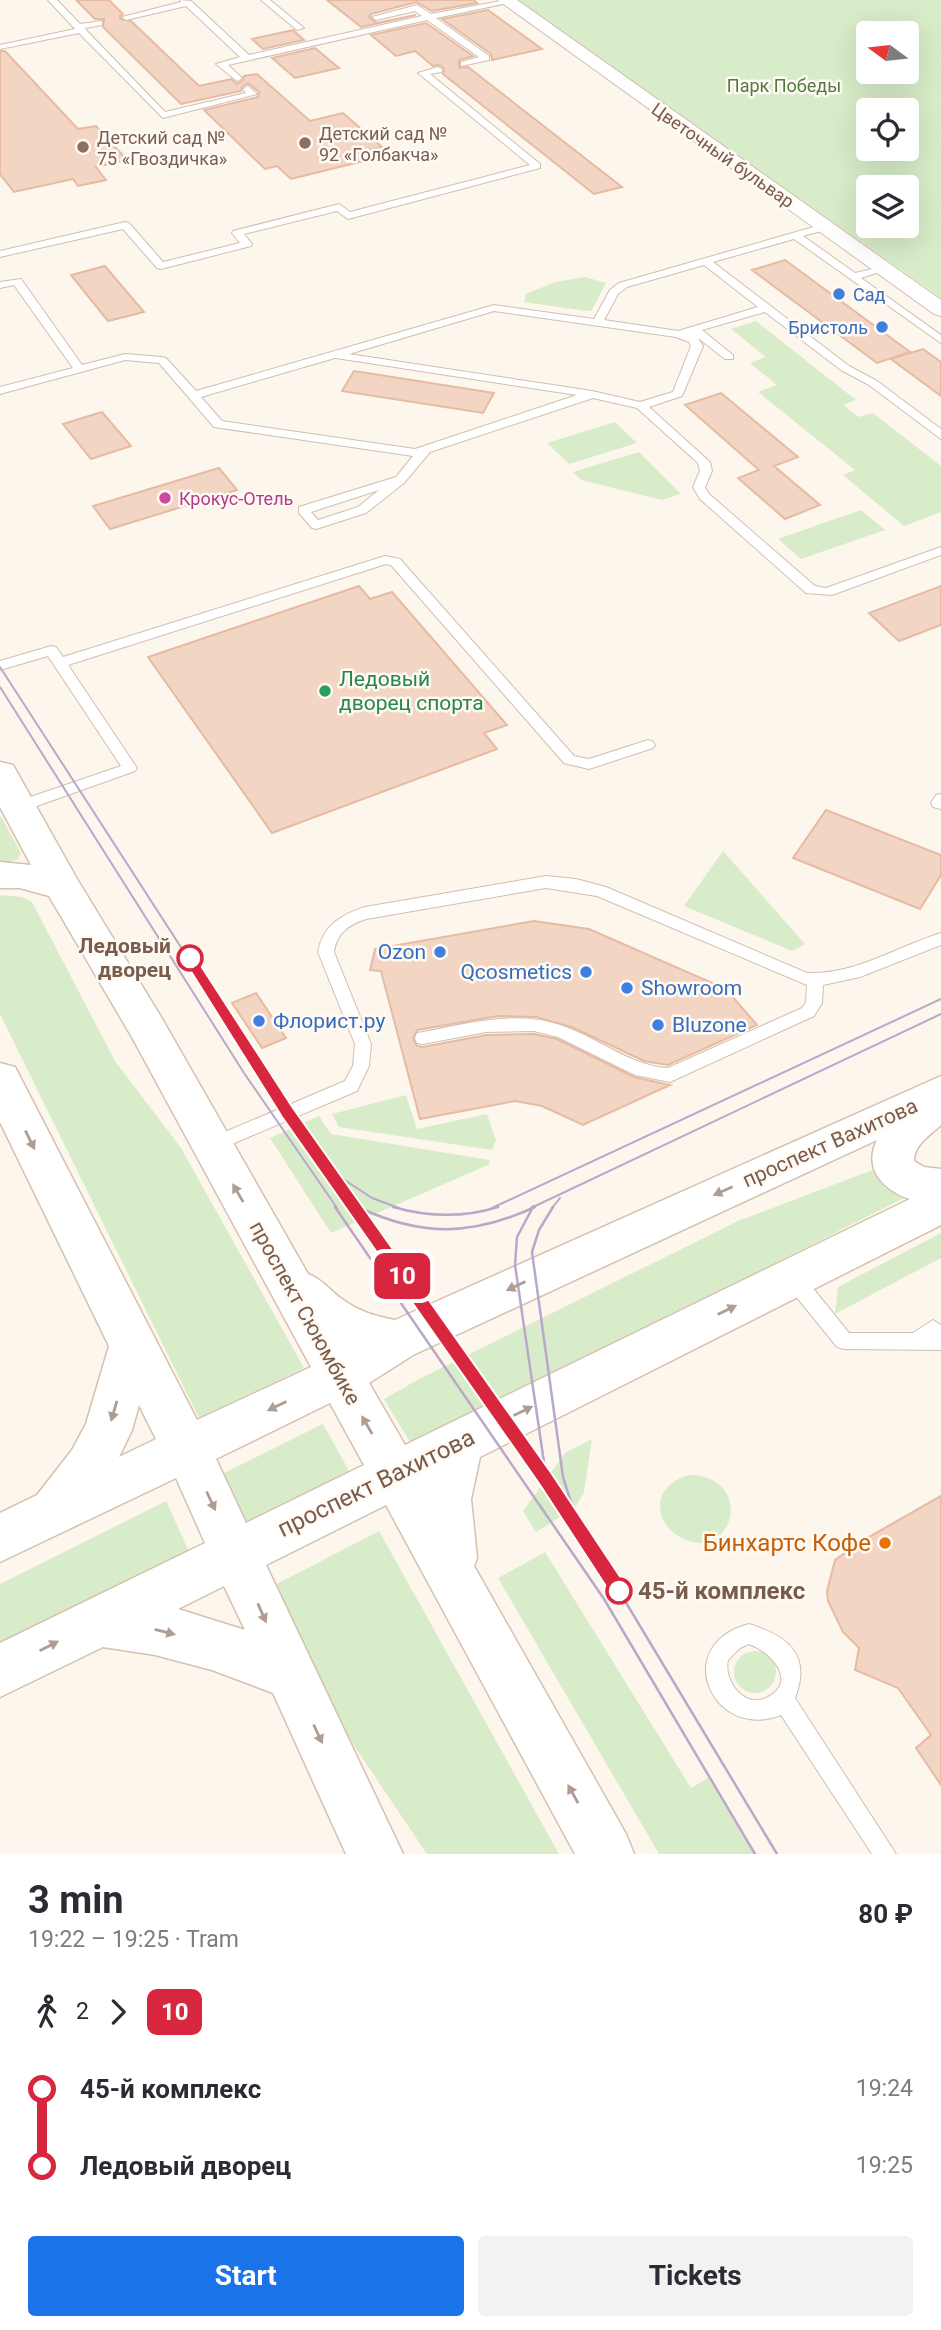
<!DOCTYPE html>
<html lang="en">
<head>
<meta charset="utf-8">
<style>
  body { margin:0; font-family:Roboto,sans-serif; background:#f2f2f3; color:#2b2b33; height:100vh; display:flex; flex-direction:column; font-size:26px; white-space:nowrap }
  * { box-sizing:border-box; margin:0 }
  p { font-size:23px; color:#7c7c81 }
  .icon { flex:none; width:38px; height:38px; fill:none; stroke:currentColor; stroke-width:2; stroke-linecap:round; stroke-linejoin:round }
  .map { position:relative; height:1854px; overflow:hidden }
  .drawer { display:flex; flex-direction:column; background:#fff; flex:1 }
  .drawer>* { flex:none }
  .badge { padding:0 14px; border-radius:10px; font-size:24px; line-height:46px }
  .needle { width:46px; rotate:285deg }
  .fabs { position:absolute; left:856px; top:21px; display:grid; gap:14px }
  .fabs a { display:grid; place-items:center; width:63px; height:63px; border-radius:7px; background:#fff; box-shadow:0 7px 28px #0002; font-size:35px }
  .map>.badge { position:absolute; translate:-50% -50%; box-shadow:0 0 0 4px #fff }
  .legs { display:flex; align-items:center; gap:10px; height:77px; padding:0 28px; font-size:23px }
  .legs p { margin-inline-start:auto }
  .head { display:flex; align-items:center; justify-content:space-between; height:119px; padding:0 28px }
  h1 { font-size:38px; font-weight:700; line-height:52px }
  .primary-button { display:flex; gap:14px; margin-top:auto; padding:14px 28px }
  .primary-button a { flex:1; height:80px; border-radius:7px; background:#1a73e8; color:#fff; font-size:28px; font-weight:700; line-height:80px; text-align:center }
  .primary-button a+a { background:#f2f2f3; color:#2b2b33 }
  ul { padding:0 28px; list-style:none }
  li { display:flex; align-items:center; gap:24px; height:77px; font-size:26px }
  li i { display:grid; place-items:center; width:10px; height:100%; margin:0 9px; background:currentColor }
  li i::after { content:''; width:18px; height:18px; margin:-9px; border:5px solid; border-radius:50%; background:#fff }
  li p { margin-inline-start:auto }
  li:first-child i { background:linear-gradient(#0000 50%,currentColor 0) }
  li:last-child i { background:linear-gradient(currentColor 50%,#0000 0) }
  .map>svg:first-child { display:block }
  .green { fill:#d8ecc9; fill-rule:evenodd }
  .building { fill:#f3d5c3; stroke:#e6bba3; stroke-width:2 }
  .lines { fill:none; stroke-linecap:round; stroke-linejoin:round }
  .lane-casing { stroke:#d1beb0; stroke-width:2 }
  .street-casing { stroke:#d1beb0; stroke-width:2 }
  .secondary-casing { stroke:#d6c0b0; stroke-width:3 }
  .lane { fill:#fff; fill-rule:evenodd }
  .street { fill:#fff; fill-rule:evenodd }
  .secondary { fill:#fff; fill-rule:evenodd }
  .tram-far1 { stroke:#b9a8c9; stroke-width:2 }
  .tram { stroke:#b9a8c9; stroke-width:2.5 }
  .oneway { fill:#af9d94 }
  .line-1 { fill:#d7263d; stroke:#fff; stroke-width:2 }
  .education-dot { fill:#8d6e63; stroke:#fffaf3; stroke-width:2.5 }
  .shop-dot { fill:#3f7fe0; stroke:#fffaf3; stroke-width:2.5 }
  .hotel-dot { fill:#d1479c; stroke:#fffaf3; stroke-width:2.5 }
  .leisure-dot { fill:#2e9e5b; stroke:#fffaf3; stroke-width:2.5 }
  .stop-1-dot { fill:#fff; stroke:#d7263d; stroke-width:3.5 }
  .food-dot { fill:#e8710a; stroke:#fffaf3; stroke-width:2.5 }
  .labels { text-anchor:middle; dominant-baseline:central; stroke-width:5; stroke-linejoin:round; paint-order:stroke }
  .far-park-label { font-size:18px; fill:#537a41; stroke:#fffaf3 }
  .far-education-label { font-size:18px; fill:#785e54; stroke:#fffaf3; text-anchor:start }
  .far-street-label { font-size:18px; fill:#7a5c4d; stroke:#fffaf3 }
  .far-shop-label { font-size:18px; fill:#366cbe; stroke:#fffaf3; text-anchor:start }
  .far-hotel-label { font-size:18px; fill:#b23c85; stroke:#fffaf3; text-anchor:start }
  .leisure-label { font-size:21px; fill:#27864d; stroke:#fffaf3; text-anchor:start }
  .stop-label { font-size:21px; font-weight:bold; fill:#7a5c4d; stroke:#fffaf3; text-anchor:end }
  .shop-label { font-size:21px; fill:#366cbe; stroke:#fffaf3; text-anchor:start }
  .street-label { font-size:21px; fill:#7a5c4d; stroke:#fffaf3 }
  .near-street-label { font-size:24px; fill:#7a5c4d; stroke:#fffaf3 }
  .near-food-label { font-size:24px; fill:#c56008; stroke:#fffaf3; text-anchor:end }
  .near-stop-label { font-size:24px; font-weight:bold; fill:#7a5c4d; stroke:#fffaf3; text-anchor:start }
</style>
</head>
<body>
<div class="map">
<svg width="941" height="1854" viewBox="0 0 941 1854">
  <rect width="100%" height="100%" fill="#fdf6ec"/>
  <path class="green" d="M516 0H941V298ZM868 33H906V72H868ZM868 110H906V149H868ZM868 187H906V226H868Z
    M585 277 606 283 592 310 587 311 524 302 526 294 555 282Z
    M756 321 856 400 843 405 859 417 873 413 941 466V512L904 526 843 475 855 470 758 392 777 385 750 363 766 357 731 329Z
    M615 422 637 443 569 464 547 443Z
    M639 452 681 494 662 500 581 480 573 472Z
    M861 510 885 530 801 559 778 539Z
    M0 815 21 853 18 859 0 866Z
    M723 851 805 944 792 951 684 906Z
    M0 895 22 897 32 902 115 1061 181 1148 304 1368 199 1418 0 1014Z
    M406 1095 417 1129 487 1114 496 1140 492 1150 339 1127 332 1114Z
    M319 1116 331 1134 490 1160 488 1165 331 1233 270 1138Z
    M875 1169 885 1188 904 1198 413 1447 384 1399 419 1379 738 1221Z
    M941 1233V1258L835 1314 838 1287Z
    M323 1424 352 1476 248 1529 220 1475Z
    M592 1439 584 1492 575 1508 536 1532 523 1511 565 1453Z
    M689 1475C756 1476 734 1564 682 1538 672 1533 664 1525 661 1514 656 1493 671 1480 689 1475Z
    M166 1501 192 1558 0 1654V1584Z
    M379 1531 559 1854H427L346 1734 275 1585Z
    M545 1552 691 1788 708 1778 754 1854H659L498 1578Z
    M734 1672a21 21 0 1 1 42 0a21 21 0 1 1-42 0Z"/>
  <path class="building" d="M76 0H109L123 14 120 16V19L131 21 199 86 231 79 237 84 243 80 244 76 257 74 310 121 343 113 382 147 363 151 372 159 291 179 277 166 265 169 204 110 258 97 259 92 248 83 242 87 241 91 181 104 103 27 104 19H95Z
    M327 0H474L477 3 432 11 416 2 371 14 369 17 377 23 416 15 361 27Z
    M488 10 542 49 492 60 491 54 442 19Z
    M426 23 473 56 459 60V68L468 67 622 187 594 194 443 74 444 68 439 65 433 66 415 51 396 56 371 35Z
    M293 30 304 40 263 49 252 39Z
    M315 48 339 68 295 78 272 58Z
    M0 51H5L78 129 96 126 127 160 96 167 106 180 78 186 73 179 14 192 0 174Z
    M785 260 910 352 877 363 752 270Z
    M105 266 115 278 144 312 108 321 71 275Z
    M923 349 941 362V396L891 359Z
    M354 371 494 393 483 413 342 391Z
    M721 393 798 457 774 466 820 505 785 519 738 478 759 470 685 405Z
    M102 412 131 446 91 459 63 424Z
    M219 468 237 490 110 529 93 506Z
    M359 586 370 599 392 592 507 725 484 733 497 749 272 833 148 657Z
    M941 586V625L899 641 869 613Z
    M826 810 941 855V875L920 909 793 858Z
    M534 921 589 929 726 989 757 1025 668 1065 644 1061 574 1028 536 1017 498 1016 417 1030 413 1039 417 1046 423 1047 486 1035 534 1034 557 1039 634 1077 670 1085 583 1125 542 1106 515 1101 420 1119 381 971 370 970 375 949Z
    M256 993 286 1038 262 1048 232 1003Z
    M941 1496V1785L916 1748 931 1735 898 1688 855 1670 859 1648 843 1632 828 1601 827 1591 835 1560 860 1542Z"/>
  <g class="lines">
    <defs>
      <path id="lane" d="M48 0H57L80 24 102 21V25L85 28 86 30 165 112 246 93 243 89 248 86 257 94 163 118 79 33 0 49V45L75 29Z
        M180 0 191 1 249 55 422 16 415 11 376 20 372 17 417 5 431 14 506 0 513 2 436 18 489 56V60L461 66V62L479 57 427 20 228 65 242 78 237 81 216 64 240 57 186 6 126 20 122 17 181 2Z
        M261 0H270L304 28 297 30Z
        M438 67 443 70 441 72 430 74 540 164V168L348 219 337 211 244 234 252 244 251 246 161 269 157 268 123 229 0 257V251L125 222 129 223 163 262 240 243 232 233 233 231 339 204 350 212 530 165 418 73Z
        M824 224 828 225V229L803 236 855 273 885 266V270L861 278 941 335V343L794 239 713 262 849 366 877 381 941 429V439L869 385 841 370 765 312 702 330 733 355V359H725L698 338 703 346 682 396 649 407 710 462 712 471 705 487 709 494 815 586 826 588 941 547V555L832 595 806 593 700 499 693 487 700 471 698 463 637 408 593 398 430 452 404 483 366 513 316 529 312 528 299 513V507L396 477 413 456 214 427 159 363 125 360 0 394V387L73 368 14 285 0 288V282L21 279 82 365 125 354 162 357 166 358 196 391 494 305 594 319 610 290 619 283ZM704 265 758 307 678 331 604 320 618 294 627 287ZM494 311 676 337 689 342 691 346 673 392 640 402 592 391 349 354ZM335 358H336L577 395 415 449 222 421 201 397ZM379 490 358 507 318 520 311 512Z
        M385 556 400 559 574 756 589 759 648 740 653 742 655 745 653 748 589 769 564 763 391 565 386 564 68 665 137 768 135 771 23 811H13L11 807 13 803 121 766 48 656 0 670V661L51 646 56 647 63 657Z
        M941 794V809L933 807 931 803 936 795Z
        M546 876 576 879 606 887 807 973C855 975 896 947 941 933V945L860 977 823 985 822 1003 814 1016 670 1082 635 1075 558 1037 534 1031 486 1032 423 1044 417 1043 415 1038 417 1033 423 1032C473 1022 524 1008 573 1030 605 1043 633 1066 668 1068L802 1008 806 1002 807 985 597 896 546 888 366 919C348 925 337 933 334 952L371 1044 369 1066 357 1091 218 1150 212 1152 206 1150 203 1145 206 1140 345 1081 353 1066 355 1044 318 952C323 925 341 915 365 907Z
        M793 1270 800 1272 849 1333H913L933 1320 941 1325V1350L844 1349 837 1347 786 1284 784 1278 786 1272Z
        M749 1624C787 1636 812 1654 795 1698L896 1854H872L781 1715C713 1742 669 1645 749 1624ZM749 1644C771 1652 798 1681 768 1697 745 1710 723 1681 728 1660L740 1648Z"/>
      <path id="street" d="M498 0H517L941 300V316L934 314Z"/>
      <path id="secondary" d="M0 762 13 765 18 774 77 879 161 1017 308 1274C321 1279 328 1288 339 1297 356 1310 373 1316 395 1320L941 1076V1125C930 1135 914 1145 914 1161L924 1167 941 1169V1225L480 1457 471 1499 477 1558 474 1566 626 1834 634 1854H575L386 1505 266 1565 403 1854H346L273 1693 212 1670 155 1655 103 1647 0 1697V1643L205 1543 176 1478 0 1562V1513L37 1495 72 1450 86 1424 109 1346 0 1122V1063L15 1067 197 1420 311 1367 133 1039 49 896 20 888H0V862L31 865 0 807ZM877 1140C863 1169 883 1190 910 1199L405 1445 369 1383 413 1355ZM330 1403 364 1465 246 1523 216 1459ZM139 1405 156 1439 119 1457 132 1430ZM224 1586 245 1630 178 1609Z"/>
    </defs>
    <use href="#lane" class="lane-casing"/>
    <use href="#street" class="street-casing"/>
    <use href="#secondary" class="secondary-casing"/>
    <use href="#lane" class="lane"/>
    <use href="#street" class="street"/>
    <use href="#secondary" class="secondary"/>
    <path class="tram-far1" d="M0 667 288 1113 355 1208
      M0 687 244 1073 337 1208
      M337 1175 372 1198 399 1208
      M353 1204 362 1208
      M492 1208 941 999
      M531 1208 941 1014
      M532 1208 533 1206
      M552 1208 560 1198"/>
    <path class="tram" d="M335 1207 604 1599 755 1854
      M354 1207 546 1480 619 1591 777 1854
      M358 1207C421 1237 472 1236 535 1207
      M393 1207C428 1217 463 1218 498 1207
      M533 1207 517 1237 515 1265 546 1476
      M553 1207 539 1230 532 1252 563 1477 575 1515"/>
  </g>
  <defs><path id="oneway-solid" d="M-6-.8H1V-3.2L6.5 0L1 3.2V.8H-6Z" transform="scale(1.75)"/></defs>
  <g class="oneway">
    <use href="#oneway-solid" transform="translate(30 1140) rotate(64)"/>
    <use href="#oneway-solid" transform="translate(723 1191) rotate(156)"/>
    <use href="#oneway-solid" transform="translate(238 1193) rotate(-120)"/>
    <use href="#oneway-solid" transform="translate(516 1286) rotate(155)"/>
    <use href="#oneway-solid" transform="translate(727 1310) rotate(-26)"/>
    <use href="#oneway-solid" transform="translate(277 1406) rotate(154)"/>
    <use href="#oneway-solid" transform="translate(114 1411) rotate(106)"/>
    <use href="#oneway-solid" transform="translate(523 1411) rotate(-26)"/>
    <use href="#oneway-solid" transform="translate(367 1425) rotate(-120)"/>
    <use href="#oneway-solid" transform="translate(211 1501) rotate(65)"/>
    <use href="#oneway-solid" transform="translate(262 1613) rotate(66)"/>
    <use href="#oneway-solid" transform="translate(165 1632) rotate(14)"/>
    <use href="#oneway-solid" transform="translate(49 1646) rotate(-27)"/>
    <use href="#oneway-solid" transform="translate(318 1734) rotate(65)"/>
    <use href="#oneway-solid" transform="translate(573 1794) rotate(-119)"/>
  </g>
  <path class="line-1" d="M190 953 194 955 293 1108 552 1474 625 1584 628 1591 625 1597 619 1599 613 1597 540 1485 282 1117 185 962V955Z"/>
  <g class="education-dot">
    <circle cx="305" cy="143" r="7"/>
    <circle cx="83" cy="147" r="7"/>
  </g>
  <g class="shop-dot">
    <circle cx="839" cy="294" r="7"/>
    <circle cx="882" cy="327" r="7"/>
    <circle cx="440" cy="952" r="7"/>
    <circle cx="586" cy="972" r="7"/>
    <circle cx="627" cy="988" r="7"/>
    <circle cx="259" cy="1021" r="7"/>
    <circle cx="658" cy="1025" r="7"/>
  </g>
  <circle class="hotel-dot" cx="165" cy="498" r="7"/>
  <circle class="leisure-dot" cx="325" cy="691" r="7"/>
  <g class="stop-1-dot">
    <circle cx="190" cy="958" r="12"/>
    <circle cx="619" cy="1591" r="12"/>
  </g>
  <circle class="food-dot" cx="885" cy="1543" r="7"/>
  <g class="labels">
    <g class="far-park-label">
      <text x="784" y="85">Парк Победы</text>
    </g>
    <g class="far-education-label">
      <text x="319" y="133">Детский сад №<tspan x="319" dy="21">92 «Голбакча»</tspan></text>
      <text x="97" y="137">Детский сад №<tspan x="97" dy="21">75 «Гвоздичка»</tspan></text>
    </g>
    <g class="far-street-label">
      <text transform="translate(723 155) rotate(35)">Цветочный бульвар</text>
    </g>
    <g class="far-shop-label">
      <text x="853" y="294">Сад</text>
      <text x="868" y="327" text-anchor="end">Бристоль</text>
    </g>
    <g class="far-hotel-label">
      <text x="179" y="498">Крокус-Отель</text>
    </g>
    <g class="leisure-label">
      <text x="339" y="679">Ледовый<tspan x="339" dy="24">дворец спорта</tspan></text>
    </g>
    <g class="stop-label">
      <text x="171" y="946">Ледовый<tspan x="171" dy="24">дворец</tspan></text>
    </g>
    <g class="shop-label">
      <text x="426" y="952" text-anchor="end">Ozon</text>
      <text x="572" y="972" text-anchor="end">Qcosmetics</text>
      <text x="641" y="988">Showroom</text>
      <text x="273" y="1021">Флорист.ру</text>
      <text x="672" y="1025">Bluzone</text>
    </g>
    <g class="street-label">
      <text transform="translate(830 1143) rotate(-24)">проспект Вахитова</text>
      <text transform="translate(305 1313) rotate(61)">проспект Сююмбике</text>
    </g>
    <g class="near-street-label">
      <text transform="translate(376 1483) rotate(-26)">проспект Вахитова</text>
    </g>
    <g class="near-food-label">
      <text x="871" y="1543">Бинхартс Кофе</text>
    </g>
    <g class="near-stop-label">
      <text x="638" y="1591">45-й комплекс</text>
    </g>
  </g>
</svg>
<div class="fabs">
<a><svg class="needle" viewBox="-14 -14 28 28"><path d="M0-13l5 13h-10z" fill="#e53935"/><path d="M0 13l5-13h-10z" fill="#7c7c81"/></svg></a>
<a><svg class="icon" aria-label="locate" viewBox="0 0 24 24"><circle cx="12" cy="12" r="6"/><path d="M12 2v4M12 18v4M2 12h4M18 12h4"/></svg></a>
<a><svg class="icon" aria-label="layers" viewBox="0 0 24 24"><path d="M12 4l9 5-9 5-9-5zM3 14l9 5 9-5"/></svg></a>
</div>
<b class="badge" style="left:402px;top:1276px;background:#d7263d;color:#fff">10</b>
</div>
<section class="drawer">
<div class="head"><div><h1>3 min</h1><p>19:22 – 19:25 · Tram</p></div><b>80 ₽</b></div>
<div class="legs"><svg class="icon" aria-label="walk" viewBox="0 0 24 24"><circle cx="13" cy="4" r="2"/><path d="M13 8l-2 6 4 7M11 14l-3 7M7 12l3-4h3l4 4"/></svg>2<svg class="icon" aria-label="forward" viewBox="0 0 24 24"><path d="M9 5l7 7-7 7"/></svg><b class="badge" style="background:#d7263d;color:#fff">10</b></div>
<ul>
<li><i style="color:#d7263d"></i><b>45-й комплекс</b><p>19:24</p></li>
<li><i style="color:#d7263d"></i><b>Ледовый дворец</b><p>19:25</p></li>
</ul>
<div class="primary-button"><a>Start</a><a>Tickets</a></div>
</section>
</body>
</html>
